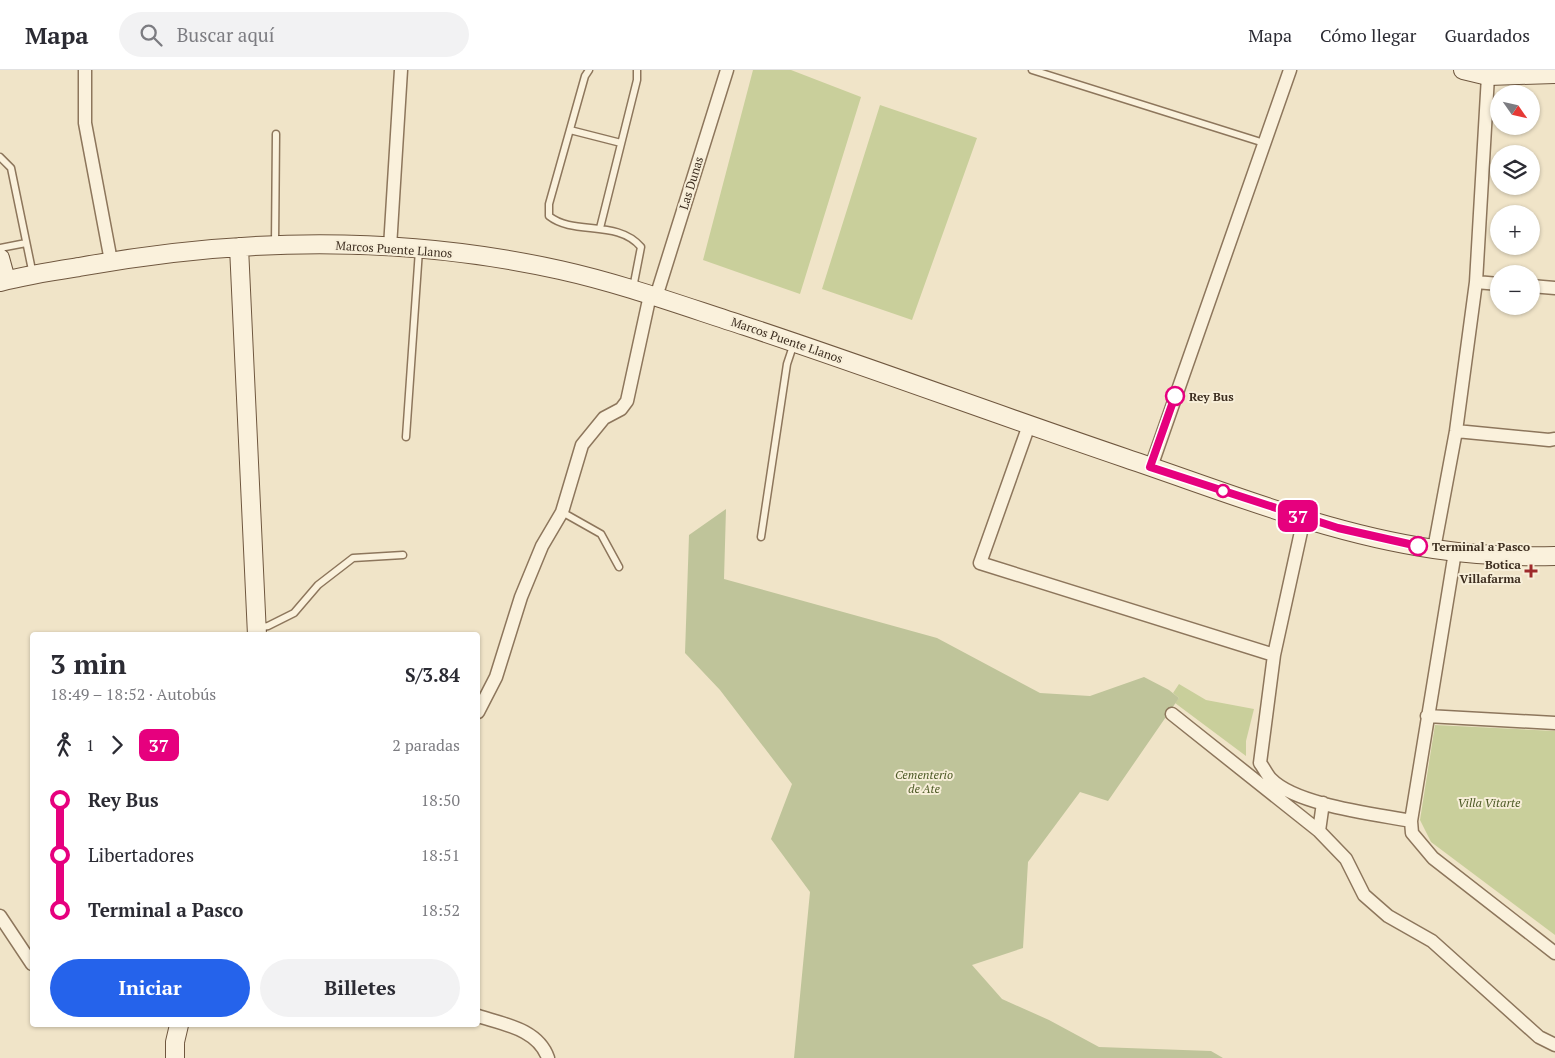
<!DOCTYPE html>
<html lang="es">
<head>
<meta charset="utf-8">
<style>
  body { margin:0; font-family:"PT Serif",serif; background:#f2f2f3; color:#2b2b33; height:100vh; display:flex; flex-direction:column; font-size:19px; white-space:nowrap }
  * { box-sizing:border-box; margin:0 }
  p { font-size:16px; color:#7c7c81 }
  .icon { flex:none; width:28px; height:28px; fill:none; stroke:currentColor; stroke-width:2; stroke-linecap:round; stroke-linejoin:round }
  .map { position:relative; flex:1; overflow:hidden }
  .sheet { position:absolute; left:30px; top:562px; width:450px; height:395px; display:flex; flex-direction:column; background:#fff; border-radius:5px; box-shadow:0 1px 4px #0004 }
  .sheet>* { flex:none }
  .badge { padding:0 10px; border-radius:8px; font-size:18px; line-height:32px }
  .needle { width:32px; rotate:124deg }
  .controls { position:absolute; left:1490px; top:15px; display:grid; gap:10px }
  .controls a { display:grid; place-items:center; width:50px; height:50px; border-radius:50%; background:#fff; box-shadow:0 1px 4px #0004; font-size:25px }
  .map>.badge { position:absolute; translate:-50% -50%; box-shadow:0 0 0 2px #fff }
  .legs { display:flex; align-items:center; gap:8px; height:55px; padding:0 20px; font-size:16px }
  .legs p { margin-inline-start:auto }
  .head { display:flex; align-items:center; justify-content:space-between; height:85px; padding:0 20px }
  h1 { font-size:28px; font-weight:800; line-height:38px }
  .primary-button { display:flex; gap:10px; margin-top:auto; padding:10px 20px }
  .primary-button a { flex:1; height:58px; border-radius:30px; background:#2563eb; color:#fff; font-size:20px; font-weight:800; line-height:58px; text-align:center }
  .primary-button a+a { background:#f2f2f3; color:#2b2b33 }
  ul { padding:0 20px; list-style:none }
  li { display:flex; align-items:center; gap:18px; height:55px; font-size:19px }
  li i { display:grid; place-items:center; width:8px; height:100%; margin:0 6px; background:currentColor }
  li i::after { content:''; width:12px; height:12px; margin:-6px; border:4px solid; border-radius:50%; background:#fff }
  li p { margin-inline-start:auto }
  li:first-child i { background:linear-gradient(#0000 50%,currentColor 0) }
  li:last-child i { background:linear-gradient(currentColor 50%,#0000 0) }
  header { display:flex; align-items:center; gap:30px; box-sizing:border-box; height:70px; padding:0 25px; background:#fff; border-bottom:1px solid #e1e1e2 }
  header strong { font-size:24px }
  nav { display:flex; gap:28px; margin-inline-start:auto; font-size:18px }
  .search { width:350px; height:45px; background:#f2f2f3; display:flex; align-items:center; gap:12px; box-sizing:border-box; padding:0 18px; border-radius:28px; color:#7c7c81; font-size:19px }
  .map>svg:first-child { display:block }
  .green { fill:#c9cf9b }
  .cemetery { fill:#bfc49a }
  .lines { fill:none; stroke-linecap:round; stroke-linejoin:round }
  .lane-casing { stroke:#8d765c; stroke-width:9 }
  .street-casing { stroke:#8d765c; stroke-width:15 }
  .secondary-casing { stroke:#6f573f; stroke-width:20 }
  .lane { stroke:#faf1dc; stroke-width:6 }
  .street { stroke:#faf1dc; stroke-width:12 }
  .secondary { stroke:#faf1dc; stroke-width:18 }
  .line-1-casing { stroke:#fff; stroke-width:11 }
  .line-1 { stroke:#e6007e; stroke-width:8 }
  .stop-1-dot { fill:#fff; stroke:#e6007e; stroke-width:2.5 }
  .poi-dot { fill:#9e2a2b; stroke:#f7eed8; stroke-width:2 }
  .labels { text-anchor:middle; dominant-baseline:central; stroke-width:4; stroke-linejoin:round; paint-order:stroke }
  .street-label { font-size:12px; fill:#3d2e20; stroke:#f7eed8 }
  .stop-label { font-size:12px; font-weight:bold; fill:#3d2e20; stroke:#f7eed8; text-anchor:start }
  .poi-label { font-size:12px; font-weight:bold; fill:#3d2e20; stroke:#f7eed8; text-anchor:end }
  .park-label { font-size:12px; font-style:italic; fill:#4d5a26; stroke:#f7eed8 }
</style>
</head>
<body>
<header>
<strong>Mapa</strong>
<div class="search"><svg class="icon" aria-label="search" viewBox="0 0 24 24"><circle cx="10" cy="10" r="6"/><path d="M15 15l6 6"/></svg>Buscar aquí</div>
<nav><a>Mapa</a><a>Cómo llegar</a><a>Guardados</a></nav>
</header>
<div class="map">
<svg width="1555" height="988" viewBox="0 0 1555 988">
  <rect width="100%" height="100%" fill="#f0e4c8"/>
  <path class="green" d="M753 0H791L861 27 800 224 703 190Z
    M880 35 977 68 912 250 822 219Z
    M1179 614 1206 630 1254 639 1246 671V686L1175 633 1179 628 1173 623Z
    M1435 655 1555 661V865L1431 772 1420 750Z"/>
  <path class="cemetery" d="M726 439 724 509 937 568 1040 623 1090 626 1144 607 1169 620 1179 628 1108 731 1080 722 1028 792 1023 878 972 895 1002 929 1049 950 1099 977 1211 981 1223 988H794L810 822 771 769 792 714 720 620 685 583 689 465Z"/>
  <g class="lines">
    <defs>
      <path id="lane" d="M589 0 585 6 549 134V146C574 166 617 149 641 177L633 218
        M1032 0 1264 73
        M570 60 621 73
        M0 87 11 98 33 205
        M600 158 637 10V0
        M275 174 276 64
        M0 178 26 173
        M406 367 419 180
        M562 442 601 464 619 497
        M761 467 787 294 794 273
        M258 558 268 556 294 543 318 515 353 488 403 485"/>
      <path id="street" d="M85 0V53L111 191
        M390 177 401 0
        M1476 212 1499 214
        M1531 216 1555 218
        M656 227 727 0
        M1029 355 980 493 1274 585
        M1456 361 1549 370 1555 369
        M1151 397 1290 0
        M1304 448 1274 585 1260 693C1264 698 1267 705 1271 709 1296 735 1375 744 1411 751
        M1434 479 1456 361 1476 212 1488 6
        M1455 482 1411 751 1412 763 1433 788 1555 883
        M478 642 496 607 521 527 542 476 562 442 582 375 604 348 621 339 627 331 650 225
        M1172 644 1319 761
        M1427 646 1555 653
        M1323 733 1319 761 1346 789 1364 825 1388 846 1432 871 1539 967 1555 975
        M0 846 32 894
        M478 946C503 954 538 959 548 988"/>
      <path id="secondary" d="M1463 0 1488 6 1555 4
        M239 177 257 565
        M0 188 6 210
        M0 212C26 205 53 201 79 197 237 168 402 165 560 200 623 214 683 236 745 256 872 298 998 345 1125 388 1226 422 1329 464 1434 479 1474 485 1515 487 1555 486
        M175 988V972L179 955"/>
    </defs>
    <use href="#lane" class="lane-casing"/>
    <use href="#street" class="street-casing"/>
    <use href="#secondary" class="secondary-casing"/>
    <use href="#lane" class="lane"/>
    <use href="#street" class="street"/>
    <use href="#secondary" class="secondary"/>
  </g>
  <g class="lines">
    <defs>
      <path id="line-1" d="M1175 326 1150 397 1338 458 1418 476"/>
    </defs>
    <use href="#line-1" class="line-1-casing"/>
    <use href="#line-1" class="line-1"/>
  </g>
  <g class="stop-1-dot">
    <circle cx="1175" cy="326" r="9"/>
    <circle cx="1223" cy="421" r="6"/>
    <circle cx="1418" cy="476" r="9"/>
  </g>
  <path class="poi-dot" d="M1528.5 493.5h5v5h5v5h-5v5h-5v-5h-5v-5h5z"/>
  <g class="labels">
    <g class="street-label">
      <text transform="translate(691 113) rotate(-73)">Las Dunas</text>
      <text transform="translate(394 179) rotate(4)">Marcos Puente Llanos</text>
      <text transform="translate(787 270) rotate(19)">Marcos Puente Llanos</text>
    </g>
    <g class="stop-label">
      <text x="1189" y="326">Rey Bus</text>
      <text x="1432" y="476">Terminal a Pasco</text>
    </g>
    <g class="poi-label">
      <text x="1521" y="494">Botica<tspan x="1521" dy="14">Villafarma</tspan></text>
    </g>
    <g class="park-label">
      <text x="924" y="704">Cementerio<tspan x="924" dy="14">de Ate</tspan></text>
      <text x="1489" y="732">Villa Vitarte</text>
    </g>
  </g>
</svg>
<div class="controls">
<a><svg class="needle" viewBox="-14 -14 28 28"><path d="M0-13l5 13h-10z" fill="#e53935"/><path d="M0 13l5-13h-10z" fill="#7c7c81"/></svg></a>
<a><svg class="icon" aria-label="layers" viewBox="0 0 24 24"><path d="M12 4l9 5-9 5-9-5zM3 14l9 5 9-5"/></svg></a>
<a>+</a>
<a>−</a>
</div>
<b class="badge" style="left:1298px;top:446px;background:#e6007e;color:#fff">37</b>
<section class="sheet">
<div class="head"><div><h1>3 min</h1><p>18:49 – 18:52 · Autobús</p></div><b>S/3.84</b></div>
<div class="legs"><svg class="icon" aria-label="walk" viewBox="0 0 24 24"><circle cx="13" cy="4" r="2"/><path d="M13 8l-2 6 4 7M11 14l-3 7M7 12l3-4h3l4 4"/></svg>1<svg class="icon" aria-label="forward" viewBox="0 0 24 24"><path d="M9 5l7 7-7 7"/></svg><b class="badge" style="background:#e6007e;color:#fff">37</b><p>2 paradas</p></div>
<ul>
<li><i style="color:#e6007e"></i><b>Rey Bus</b><p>18:50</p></li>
<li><i style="color:#e6007e"></i><span>Libertadores</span><p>18:51</p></li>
<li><i style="color:#e6007e"></i><b>Terminal a Pasco</b><p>18:52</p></li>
</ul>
<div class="primary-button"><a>Iniciar</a><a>Billetes</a></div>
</section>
</div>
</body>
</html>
